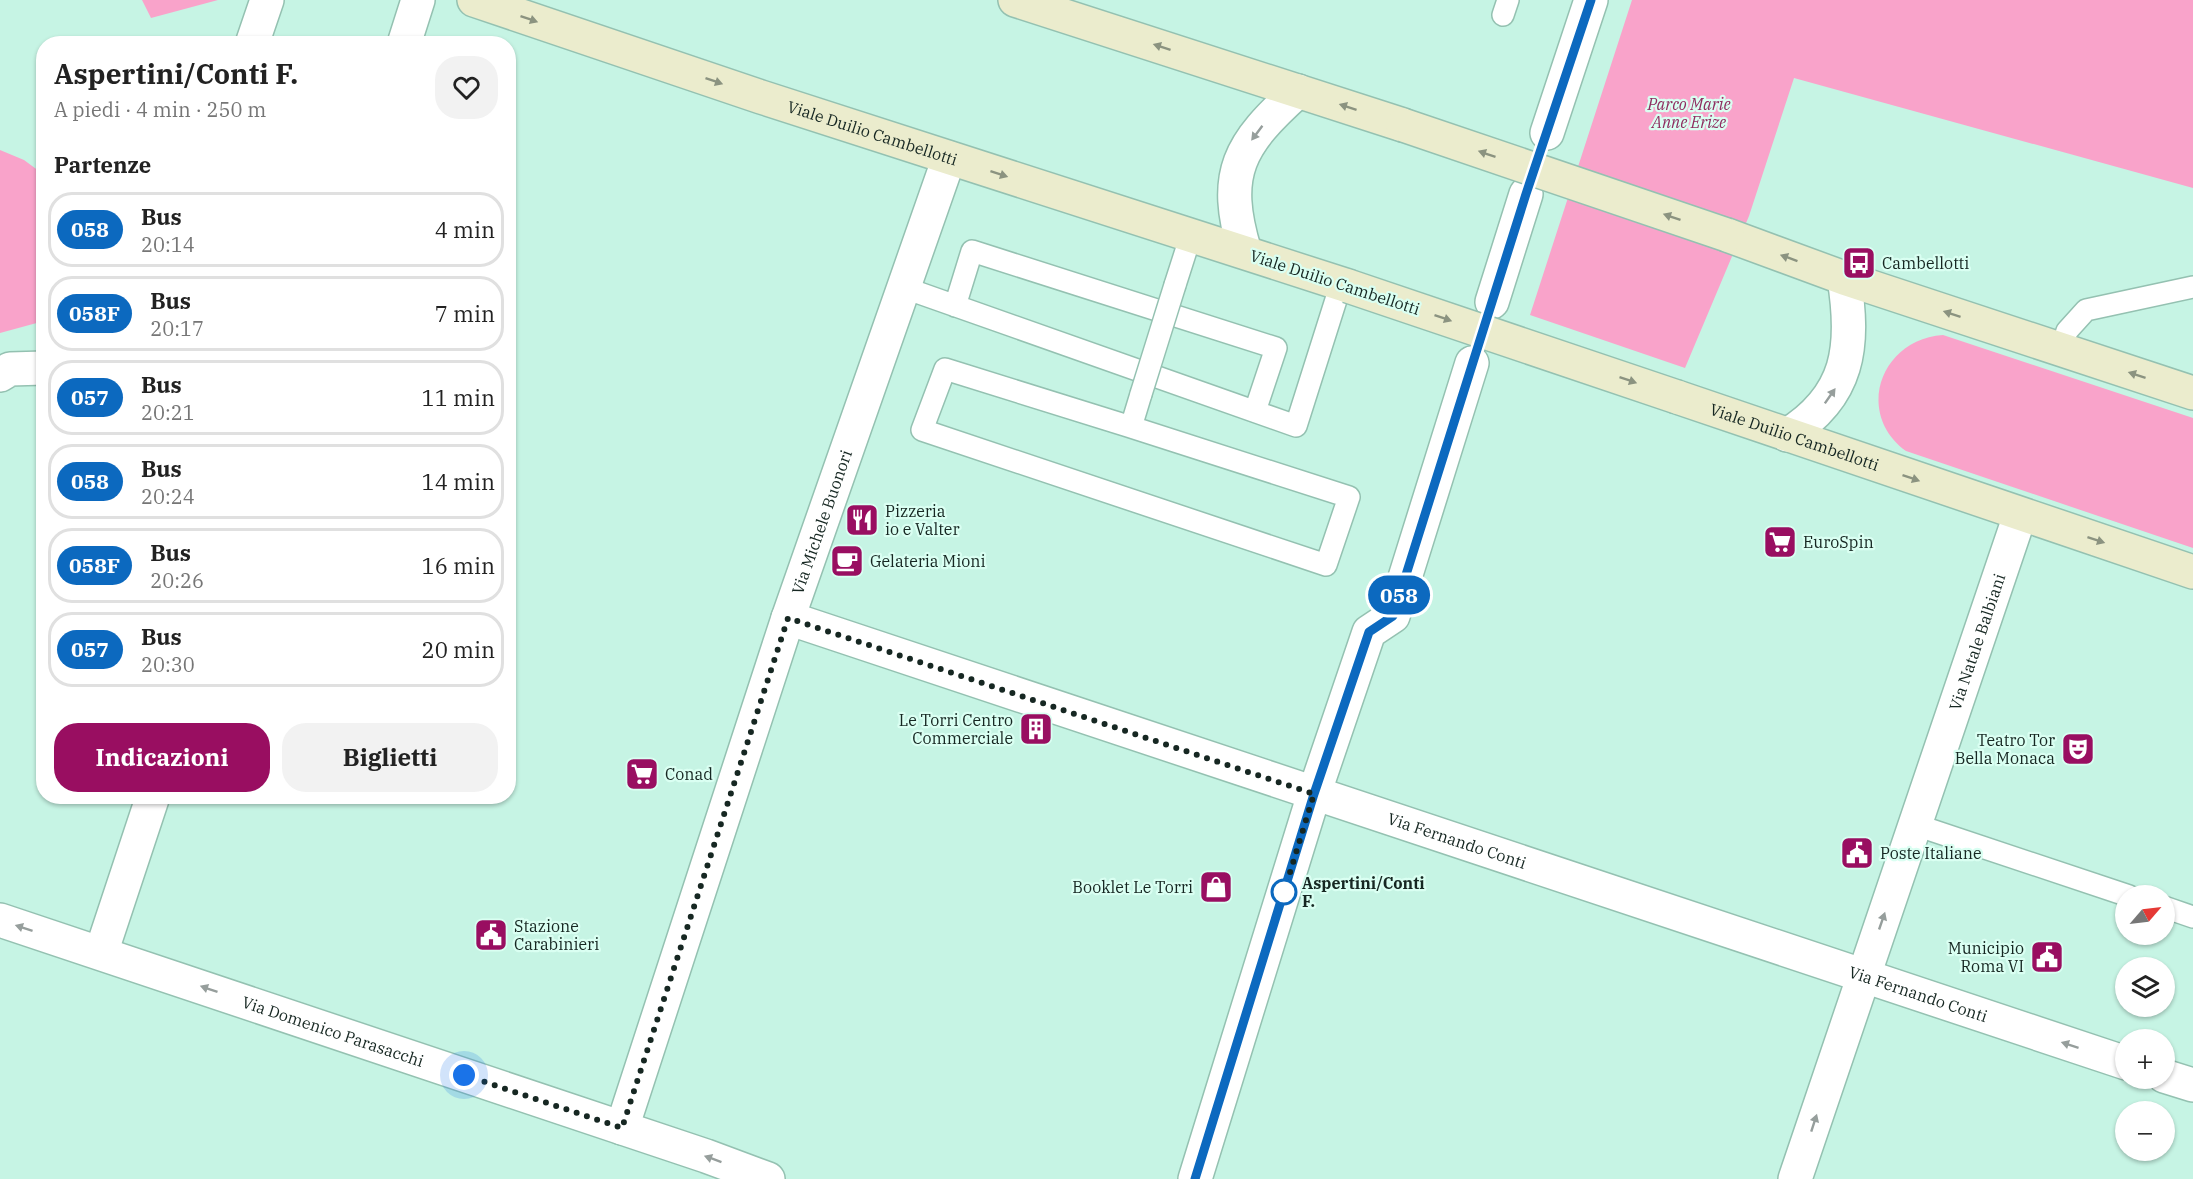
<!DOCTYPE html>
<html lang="it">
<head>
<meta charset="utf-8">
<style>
  body { margin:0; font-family:"IBM Plex Serif",serif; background:#f2f2f2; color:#222; height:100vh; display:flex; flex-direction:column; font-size:22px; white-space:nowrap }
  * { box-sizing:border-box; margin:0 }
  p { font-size:20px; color:#767676 }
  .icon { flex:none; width:33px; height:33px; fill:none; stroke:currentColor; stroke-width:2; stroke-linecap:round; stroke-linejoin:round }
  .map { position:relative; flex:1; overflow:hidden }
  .drawer { position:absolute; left:36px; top:36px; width:480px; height:768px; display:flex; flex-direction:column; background:#fff; border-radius:24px; box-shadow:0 2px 4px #0004 }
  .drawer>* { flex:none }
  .badge { padding:0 12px; border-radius:20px; font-size:21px; line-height:39px }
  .needle { width:39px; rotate:62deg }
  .buttons { position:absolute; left:2115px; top:885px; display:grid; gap:12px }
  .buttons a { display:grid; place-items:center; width:60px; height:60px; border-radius:50%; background:#fff; box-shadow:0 2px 4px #0004; font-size:30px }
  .you { position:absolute; width:30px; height:30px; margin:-15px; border:4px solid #fff; border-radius:50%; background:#1a73e8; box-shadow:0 0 0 9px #1a73e833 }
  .map>.badge { position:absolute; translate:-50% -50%; box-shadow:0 0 0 3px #fff }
  h2 { padding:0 18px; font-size:22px; line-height:54px }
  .round { display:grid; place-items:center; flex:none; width:63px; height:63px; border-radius:24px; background:#f2f2f2 }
  .headline { display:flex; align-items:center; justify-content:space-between; height:102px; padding:0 18px }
  h1 { font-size:28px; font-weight:800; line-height:45px }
  .cta { display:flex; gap:12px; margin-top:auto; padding:12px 18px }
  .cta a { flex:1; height:69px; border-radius:24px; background:#990e61; color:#fff; font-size:24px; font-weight:800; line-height:69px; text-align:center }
  .cta a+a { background:#f2f2f2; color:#222 }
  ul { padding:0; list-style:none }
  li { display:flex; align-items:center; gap:18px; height:75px; margin:0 12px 9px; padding:0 6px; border:3px solid #e0e0e0; border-radius:24px }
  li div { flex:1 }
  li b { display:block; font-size:22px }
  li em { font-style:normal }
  li .badge { min-width:66px; font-weight:700; text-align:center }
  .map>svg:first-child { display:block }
  .green { fill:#f9a3ca }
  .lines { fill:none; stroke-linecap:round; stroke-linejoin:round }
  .lane-casing { stroke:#94c1b1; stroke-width:24 }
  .street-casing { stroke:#94c1b1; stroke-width:36 }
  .secondary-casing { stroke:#94c1b1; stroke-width:36 }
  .lane { stroke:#fff; stroke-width:21 }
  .street { stroke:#fff; stroke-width:33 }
  .secondary { stroke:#ebeccd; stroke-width:33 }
  .lane-bridge-casing { stroke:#94c1b1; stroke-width:24; stroke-linecap:butt }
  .secondary-bridge-casing { stroke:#94c1b1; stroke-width:36; stroke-linecap:butt }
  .lane-bridge { stroke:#fff; stroke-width:21 }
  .secondary-bridge { stroke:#ebeccd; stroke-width:33 }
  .oneway { fill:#8b9380 }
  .oneway2 { fill:#969e9c }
  .line-casing { stroke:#fff; stroke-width:14 }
  .line { stroke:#0c69bf; stroke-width:9 }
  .walk { stroke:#162722; stroke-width:6; stroke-dasharray:0 10.8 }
  .stop-dot { fill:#fff; stroke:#0c69bf; stroke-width:3 }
  .labels { text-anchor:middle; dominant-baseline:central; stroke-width:4.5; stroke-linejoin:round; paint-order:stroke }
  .park-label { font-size:16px; font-style:italic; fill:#8f2d60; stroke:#dafff2 }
  .street-label { font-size:16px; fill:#162722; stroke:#dafff2 }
  .poi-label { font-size:16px; fill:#162722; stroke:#dafff2; text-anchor:start }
  .stop-label { font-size:16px; font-weight:bold; fill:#162722; stroke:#dafff2; text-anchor:start }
</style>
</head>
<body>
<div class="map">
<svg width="2193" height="1179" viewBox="0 0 2193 1179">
  <rect width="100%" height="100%" fill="#c6f4e4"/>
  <path class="green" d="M142 0H218L151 18Z
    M1632 0H2193V188L1794 78 1749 216 1685 368 1530 315Z
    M0 150 24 160 43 174 44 321 0 333Z
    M1943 335 2193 418V548L1906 451C1854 413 1881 339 1943 335Z"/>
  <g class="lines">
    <defs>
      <path id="lane" d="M1503 15 1508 0
        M1175 285 1191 235
        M905 288 1296 426 1341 284
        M955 306 972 251 1276 348 1255 411
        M2061 350 2067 331 2086 310 2193 287
        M1131 427 1349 497 1326 565 922 430 945 369 1131 427 1141 394
        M1916 825 2129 896
        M2164 907 2193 917"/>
      <g id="street">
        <path d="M252 44 267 0"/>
        <path d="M404 44 418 0"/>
        <path d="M1547 133 1591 0"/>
        <path d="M1245 252C1221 173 1239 144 1298 91"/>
        <path d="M1492 302 1526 194"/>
        <path d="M0 375 10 369 44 368"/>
        <path d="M1787 435C1850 396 1855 346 1844 278"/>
        <path id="s1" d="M788 618 2126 1063"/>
        <path id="s2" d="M0 920 706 1156 768 1179"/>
        <path d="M101 953 153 796"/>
        <path d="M2164 1076 2193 1085"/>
        <path id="s3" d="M622 1128 788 618 949 158"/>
        <path d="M1195 1179 1314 794 1369 632 1393 616 1472 363"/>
        <path id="s4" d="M1795 1179 2020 515"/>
      </g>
      <g id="secondary">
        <path id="s5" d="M474 0 761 97 1348 286"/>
        <path d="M1015 0 1403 125"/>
        <path d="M1727 235 1844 278 2193 393"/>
        <path id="s6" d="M1677 397 2193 572"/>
      </g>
    </defs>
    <use href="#lane" class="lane-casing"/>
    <use href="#street" class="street-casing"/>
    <use href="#secondary" class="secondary-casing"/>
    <use href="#lane" class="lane"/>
    <use href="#street" class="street"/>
    <use href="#secondary" class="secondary"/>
    <defs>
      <path id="lane-bridge" d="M1141 394 1175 285"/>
      <path id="secondary-bridge" d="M1403 125 1727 235
        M1348 286 1677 397"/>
    </defs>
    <use href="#lane-bridge" class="lane-bridge-casing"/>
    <use href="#secondary-bridge" class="secondary-bridge-casing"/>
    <use href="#lane-bridge" class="lane-bridge"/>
    <use href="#secondary-bridge" class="secondary-bridge"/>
  </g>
  <defs><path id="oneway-solid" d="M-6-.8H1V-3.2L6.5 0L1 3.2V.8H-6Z" transform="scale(1.5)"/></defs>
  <g class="oneway">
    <use href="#oneway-solid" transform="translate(529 19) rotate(19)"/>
    <use href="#oneway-solid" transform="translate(1162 47) rotate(-162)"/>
    <use href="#oneway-solid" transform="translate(714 81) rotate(19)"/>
    <use href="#oneway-solid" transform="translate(1348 107) rotate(-162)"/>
    <use href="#oneway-solid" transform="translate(1487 154) rotate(-161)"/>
    <use href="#oneway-solid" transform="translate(999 174) rotate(18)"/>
    <use href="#oneway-solid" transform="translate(1672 217) rotate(-161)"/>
    <use href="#oneway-solid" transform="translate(1789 258) rotate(-160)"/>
    <use href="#oneway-solid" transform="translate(1952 314) rotate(-162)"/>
    <use href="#oneway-solid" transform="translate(1443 318) rotate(19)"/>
    <use href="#oneway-solid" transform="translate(2137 375) rotate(-162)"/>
    <use href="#oneway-solid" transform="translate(1628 380) rotate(19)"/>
    <use href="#oneway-solid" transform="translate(1911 478) rotate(19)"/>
    <use href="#oneway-solid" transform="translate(2096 540) rotate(18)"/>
  </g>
  <g class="oneway2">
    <use href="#oneway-solid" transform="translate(1257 133) rotate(127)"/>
    <use href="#oneway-solid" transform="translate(1830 396) rotate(-55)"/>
    <use href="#oneway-solid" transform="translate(1882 921) rotate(-71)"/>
    <use href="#oneway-solid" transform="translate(24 928) rotate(-162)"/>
    <use href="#oneway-solid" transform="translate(209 989) rotate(-161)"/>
    <use href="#oneway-solid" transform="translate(2070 1045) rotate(-162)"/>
    <use href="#oneway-solid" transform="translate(1814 1123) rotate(-72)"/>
    <use href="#oneway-solid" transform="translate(713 1159) rotate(-160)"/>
  </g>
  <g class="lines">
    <defs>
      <path id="line" d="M1195 1179 1314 794 1369 632 1393 616 1526 194 1591 0"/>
    </defs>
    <use href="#line" class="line-casing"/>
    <use href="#line" class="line"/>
    <path class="walk" d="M464 1075 622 1128 788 618 1314 794 1284 892"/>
  </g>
  <defs>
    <symbol id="bus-square" viewBox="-11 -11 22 22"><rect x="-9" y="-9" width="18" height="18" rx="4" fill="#990e61" stroke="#dafff2"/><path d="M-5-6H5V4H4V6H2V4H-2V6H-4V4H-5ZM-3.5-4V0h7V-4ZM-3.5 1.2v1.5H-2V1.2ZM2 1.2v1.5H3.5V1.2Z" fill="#fff"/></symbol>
    <symbol id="restaurant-square" viewBox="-11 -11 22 22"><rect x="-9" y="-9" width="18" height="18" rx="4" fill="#990e61" stroke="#dafff2"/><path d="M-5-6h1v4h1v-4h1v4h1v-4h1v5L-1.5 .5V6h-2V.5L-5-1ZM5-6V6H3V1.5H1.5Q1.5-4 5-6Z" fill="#fff"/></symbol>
    <symbol id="supermarket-square" viewBox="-11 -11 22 22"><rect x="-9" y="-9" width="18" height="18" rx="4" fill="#990e61" stroke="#dafff2"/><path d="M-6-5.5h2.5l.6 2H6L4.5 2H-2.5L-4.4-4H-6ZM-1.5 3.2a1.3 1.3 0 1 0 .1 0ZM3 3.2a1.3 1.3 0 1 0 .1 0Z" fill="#fff"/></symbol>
    <symbol id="cafe-square" viewBox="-11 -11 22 22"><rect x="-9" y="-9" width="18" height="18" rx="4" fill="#990e61" stroke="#dafff2"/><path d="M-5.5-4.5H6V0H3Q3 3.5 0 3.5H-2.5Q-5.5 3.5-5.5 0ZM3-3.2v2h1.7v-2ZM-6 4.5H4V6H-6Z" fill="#fff"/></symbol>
    <symbol id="building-square" viewBox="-11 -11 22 22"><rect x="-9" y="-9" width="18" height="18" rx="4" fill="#990e61" stroke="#dafff2"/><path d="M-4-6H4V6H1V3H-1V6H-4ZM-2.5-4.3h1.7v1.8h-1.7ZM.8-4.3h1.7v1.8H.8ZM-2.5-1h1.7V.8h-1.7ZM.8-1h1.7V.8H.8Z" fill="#fff"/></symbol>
    <symbol id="theatre-square" viewBox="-11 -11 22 22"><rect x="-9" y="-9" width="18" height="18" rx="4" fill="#990e61" stroke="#dafff2"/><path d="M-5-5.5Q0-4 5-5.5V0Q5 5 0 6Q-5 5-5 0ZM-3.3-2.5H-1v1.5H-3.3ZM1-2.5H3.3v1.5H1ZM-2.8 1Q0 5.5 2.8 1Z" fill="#fff"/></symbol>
    <symbol id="civic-square" viewBox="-11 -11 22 22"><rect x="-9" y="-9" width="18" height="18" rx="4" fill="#990e61" stroke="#dafff2"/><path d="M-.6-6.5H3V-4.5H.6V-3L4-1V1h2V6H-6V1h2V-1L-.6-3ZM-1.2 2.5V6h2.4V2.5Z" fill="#fff"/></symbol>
    <symbol id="shop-square" viewBox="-11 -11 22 22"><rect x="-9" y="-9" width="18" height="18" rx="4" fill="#990e61" stroke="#dafff2"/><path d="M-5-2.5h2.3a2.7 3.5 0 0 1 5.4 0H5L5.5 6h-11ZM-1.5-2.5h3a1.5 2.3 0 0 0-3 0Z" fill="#fff"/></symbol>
  </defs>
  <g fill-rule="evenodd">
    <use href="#bus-square" x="1840" y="244" width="38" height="38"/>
    <use href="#restaurant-square" x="843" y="501" width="38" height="38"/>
    <use href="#supermarket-square" x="1761" y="523" width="38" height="38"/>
    <use href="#cafe-square" x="828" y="542" width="38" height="38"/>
    <use href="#building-square" x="1017" y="710" width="38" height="38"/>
    <use href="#theatre-square" x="2059" y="730" width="38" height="38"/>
    <use href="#supermarket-square" x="623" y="755" width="38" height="38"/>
    <use href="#civic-square" x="1838" y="834" width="38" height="38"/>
    <use href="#shop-square" x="1197" y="868" width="38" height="38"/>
    <use href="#civic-square" x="472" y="916" width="38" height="38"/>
    <use href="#civic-square" x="2028" y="938" width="38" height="38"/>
  </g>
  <circle class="stop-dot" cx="1284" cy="892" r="12"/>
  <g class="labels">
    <g class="park-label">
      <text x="1689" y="104">Parco Marie<tspan x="1689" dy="18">Anne Erize</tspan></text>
    </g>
    <g class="street-label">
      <text stroke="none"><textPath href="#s5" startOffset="420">Viale Duilio Cambellotti</textPath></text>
      <text transform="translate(1335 282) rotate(18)">Viale Duilio Cambellotti</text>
      <text stroke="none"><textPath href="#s6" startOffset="124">Viale Duilio Cambellotti</textPath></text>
      <text stroke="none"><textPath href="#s3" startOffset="638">Via Michele Buonori</textPath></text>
      <text stroke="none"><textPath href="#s4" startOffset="567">Via Natale Balbiani</textPath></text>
      <text stroke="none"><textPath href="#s1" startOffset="705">Via Fernando Conti</textPath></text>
      <text stroke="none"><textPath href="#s1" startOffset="1191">Via Fernando Conti</textPath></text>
      <text stroke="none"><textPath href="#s2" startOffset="351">Via Domenico Parasacchi</textPath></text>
    </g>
    <g class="poi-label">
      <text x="1882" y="263">Cambellotti</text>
      <text x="885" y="511">Pizzeria<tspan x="885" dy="18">io e Valter</tspan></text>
      <text x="1803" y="542">EuroSpin</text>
      <text x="870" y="561">Gelateria Mioni</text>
      <text x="1013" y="720" text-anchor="end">Le Torri Centro<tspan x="1013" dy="18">Commerciale</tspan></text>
      <text x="2055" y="740" text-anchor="end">Teatro Tor<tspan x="2055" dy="18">Bella Monaca</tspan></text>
      <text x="665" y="774">Conad</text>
      <text x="1880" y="853">Poste Italiane</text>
      <text x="1193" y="887" text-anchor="end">Booklet Le Torri</text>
      <text x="514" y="926">Stazione<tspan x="514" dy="18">Carabinieri</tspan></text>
      <text x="2024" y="948" text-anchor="end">Municipio<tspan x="2024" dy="18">Roma VI</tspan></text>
    </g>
    <g class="stop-label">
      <text x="1302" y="883">Aspertini/Conti<tspan x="1302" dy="18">F.</tspan></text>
    </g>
  </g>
</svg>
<div class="buttons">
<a><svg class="needle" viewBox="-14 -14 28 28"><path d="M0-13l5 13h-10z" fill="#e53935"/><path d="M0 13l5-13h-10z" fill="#767676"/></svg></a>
<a><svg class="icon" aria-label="layers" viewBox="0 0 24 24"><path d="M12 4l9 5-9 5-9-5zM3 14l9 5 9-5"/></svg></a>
<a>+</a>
<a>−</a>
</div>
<div class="you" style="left:464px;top:1075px"></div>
<b class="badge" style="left:1399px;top:595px;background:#0c69bf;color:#fff">058</b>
<section class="drawer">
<div class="headline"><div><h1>Aspertini/Conti F.</h1><p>A piedi · 4 min · 250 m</p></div><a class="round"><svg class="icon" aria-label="heart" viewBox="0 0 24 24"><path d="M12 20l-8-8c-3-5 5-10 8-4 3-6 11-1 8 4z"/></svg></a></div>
<h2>Partenze</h2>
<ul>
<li><span class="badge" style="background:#0c69bf;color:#fff">058</span><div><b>Bus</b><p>20:14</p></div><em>4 min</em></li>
<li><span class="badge" style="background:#0c69bf;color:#fff">058F</span><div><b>Bus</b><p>20:17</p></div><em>7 min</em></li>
<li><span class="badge" style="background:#0c69bf;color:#fff">057</span><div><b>Bus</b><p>20:21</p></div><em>11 min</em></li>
<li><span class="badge" style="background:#0c69bf;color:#fff">058</span><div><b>Bus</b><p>20:24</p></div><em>14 min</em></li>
<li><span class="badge" style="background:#0c69bf;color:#fff">058F</span><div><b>Bus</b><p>20:26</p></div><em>16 min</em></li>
<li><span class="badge" style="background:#0c69bf;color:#fff">057</span><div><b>Bus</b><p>20:30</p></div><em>20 min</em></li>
</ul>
<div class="cta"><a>Indicazioni</a><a>Biglietti</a></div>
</section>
</div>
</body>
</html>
